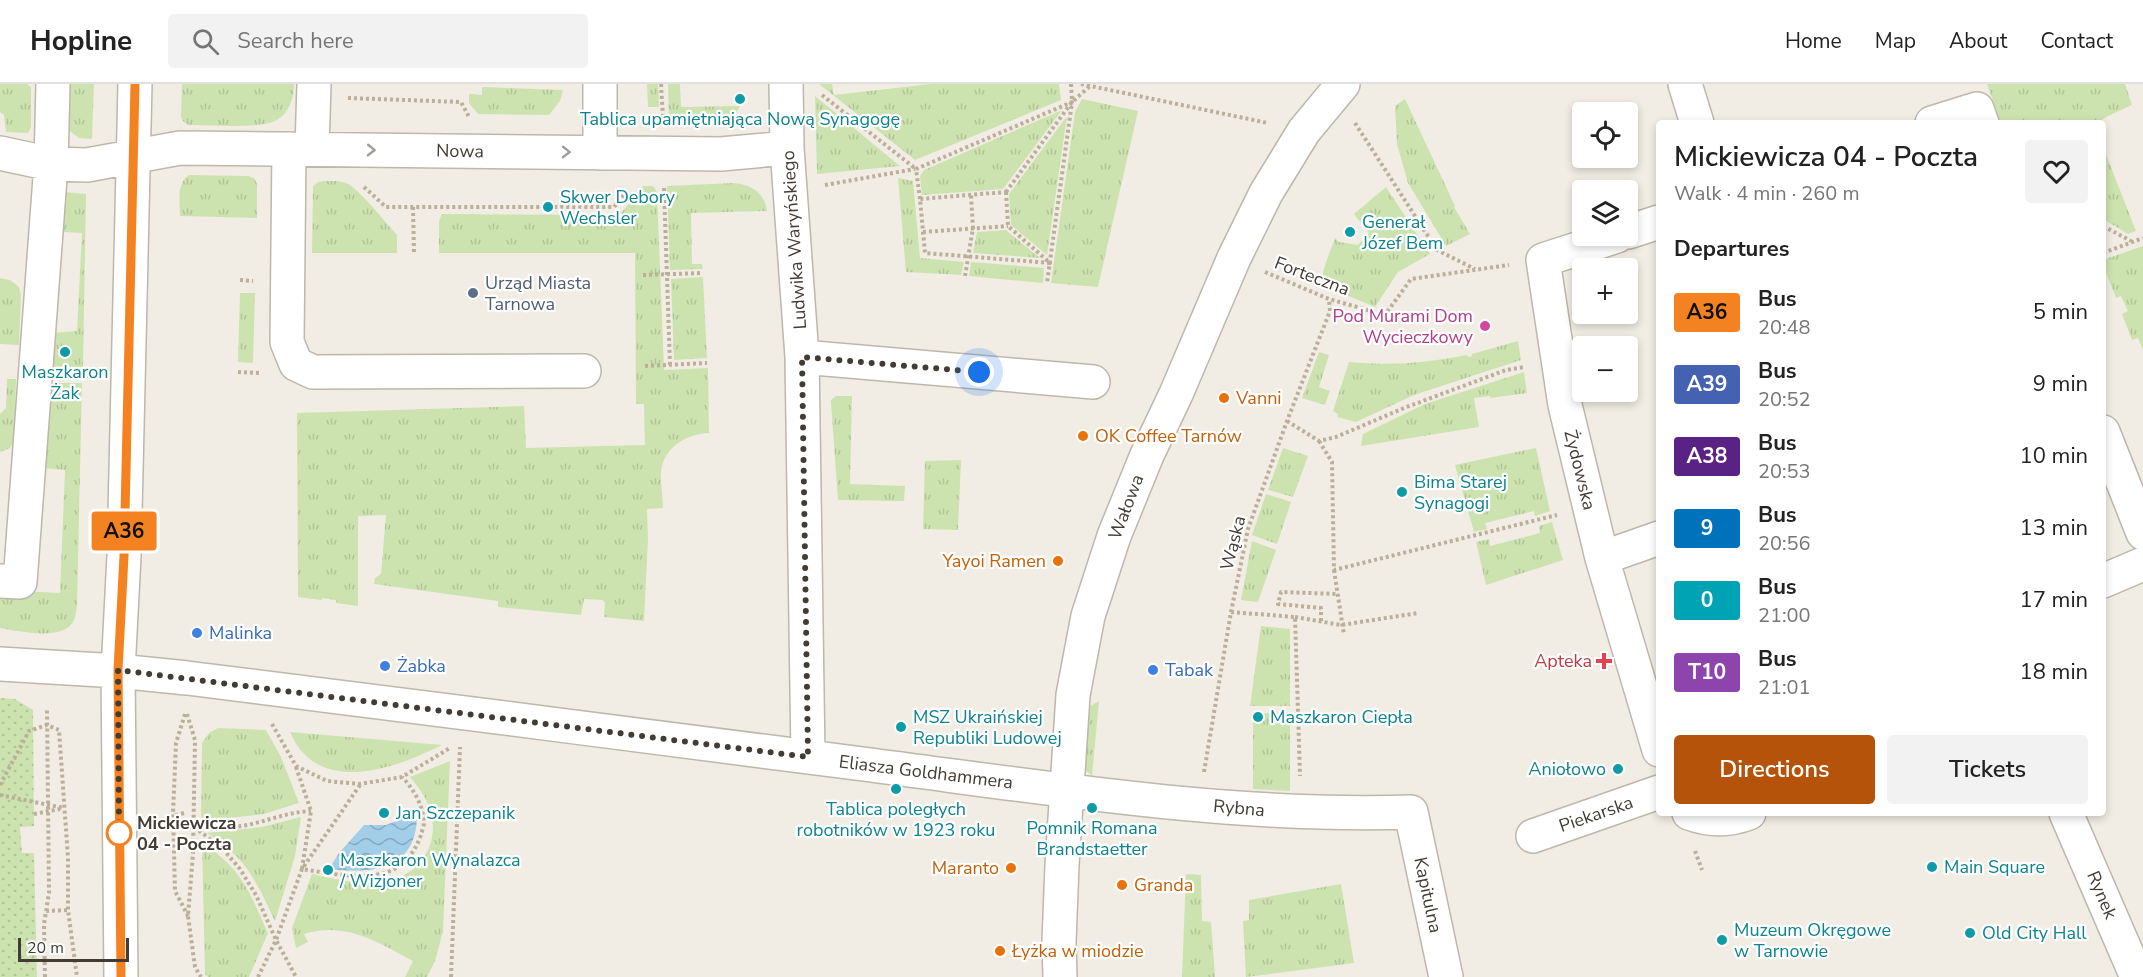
<!DOCTYPE html>
<html lang="en">
<head>
<meta charset="utf-8">
<style>
  body { margin:0; font-family:"Nunito Sans",sans-serif; background:#f2f2f2; color:#222; height:100vh; display:flex; flex-direction:column; font-size:22px; white-space:nowrap }
  * { box-sizing:border-box; margin:0 }
  p { font-size:20px; color:#767676 }
  .icon { flex:none; width:33px; height:33px; fill:none; stroke:currentColor; stroke-width:2; stroke-linecap:round; stroke-linejoin:round }
  .map { position:relative; flex:1; overflow:hidden }
  .details { position:absolute; left:1656px; top:36px; width:450px; height:696px; display:flex; flex-direction:column; background:#fff; border-radius:6px; box-shadow:0 3px 9px #0003 }
  .details>* { flex:none }
  .badge { padding:0 12px; border-radius:4px; font-size:21px; line-height:39px }
  .buttons { position:absolute; left:1572px; top:18px; display:grid; gap:12px }
  .buttons a { display:grid; place-items:center; width:66px; height:66px; border-radius:6px; background:#fff; box-shadow:0 3px 9px #0003; font-size:30px }
  .scale { position:absolute; left:18px; bottom:15px; width:111px; box-sizing:border-box; padding-left:6px; border:3px solid #423c34; border-top:0; font-size:16px; line-height:21px; white-space:nowrap; color:#423c34; -webkit-text-stroke:4px #fff; paint-order:stroke }
  .you { position:absolute; width:30px; height:30px; margin:-15px; border:4px solid #fff; border-radius:50%; background:#1a73e8; box-shadow:0 0 0 9px #1a73e833 }
  .map>.badge { position:absolute; translate:-50% -50%; box-shadow:0 0 0 3px #fff }
  h2 { padding:0 18px; font-size:22px; line-height:54px }
  .round { display:grid; place-items:center; flex:none; width:63px; height:63px; border-radius:6px; background:#f2f2f2 }
  .headline { display:flex; align-items:center; justify-content:space-between; height:102px; padding:0 18px }
  h1 { font-size:28px; font-weight:600; line-height:45px }
  .action { display:flex; gap:12px; margin-top:auto; padding:12px 18px }
  .action a { flex:1; height:69px; border-radius:6px; background:#b45309; color:#fff; font-size:24px; font-weight:600; line-height:69px; text-align:center }
  .action a+a { background:#f2f2f2; color:#222 }
  ul { padding:0; list-style:none }
  li { display:flex; align-items:center; gap:18px; height:72px; padding:0 18px }
  li div { flex:1 }
  li b { display:block; font-size:22px }
  li em { font-style:normal }
  li .badge { min-width:66px; font-weight:700; text-align:center }
  header { display:flex; align-items:center; gap:36px; box-sizing:border-box; height:84px; padding:0 30px; background:#fff; border-bottom:2px solid #e0e0e0 }
  header strong { font-size:28px }
  nav { display:flex; gap:33px; margin-inline-start:auto; font-size:21px }
  .search { width:420px; height:54px; background:#f2f2f2; display:flex; align-items:center; gap:15px; box-sizing:border-box; padding:0 21px; border-radius:6px; color:#767676; font-size:22px }
  .map>svg:first-child { display:block }
  .grass { fill:url(#grass-tufts) }
  .park { fill:url(#park-dots) }
  .water { fill:url(#water-waves) }
  .lines { fill:none; stroke-linecap:round; stroke-linejoin:round }
  .minor-casing { stroke:#beb7aa; stroke-width:36 }
  .path { stroke:#bcaf9a; stroke-width:4; stroke-dasharray:3 3; stroke-linecap:butt }
  .minor { stroke:#fff; stroke-width:33 }
  .oneway { stroke:#a09e9a }
  .line-casing { stroke:#fff; stroke-width:14 }
  .line { stroke:#f58220; stroke-width:9 }
  .walk { stroke:#423c34; stroke-width:6; stroke-dasharray:0 10.8 }
  .culture-dot { fill:#0f9aa8; stroke:#fff; stroke-width:2 }
  .service-dot { fill:#5c6f8a; stroke:#fff; stroke-width:2 }
  .hotel-dot { fill:#d1479c; stroke:#fff; stroke-width:2 }
  .food-dot { fill:#e8710a; stroke:#fff; stroke-width:2 }
  .shop-dot { fill:#3f7fe0; stroke:#fff; stroke-width:2 }
  .health-dot { fill:#e0444e; stroke:#fff; stroke-width:2 }
  .stop-dot { fill:#fff; stroke:#f58220; stroke-width:3 }
  .labels { text-anchor:middle; dominant-baseline:central; stroke-width:4.5; stroke-linejoin:round; paint-order:stroke }
  .culture-label { font-size:18px; fill:#0d838f; stroke:#fff; text-anchor:start }
  .street-label { font-size:18px; fill:#423c34; stroke:#fff }
  .service-label { font-size:18px; fill:#4e5e75; stroke:#fff; text-anchor:start }
  .hotel-label { font-size:18px; fill:#b23c85; stroke:#fff; text-anchor:end }
  .food-label { font-size:18px; fill:#c56008; stroke:#fff; text-anchor:start }
  .shop-label { font-size:18px; fill:#366cbe; stroke:#fff; text-anchor:start }
  .health-label { font-size:18px; fill:#be3a42; stroke:#fff; text-anchor:end }
  .stop-label { font-size:18px; font-weight:bold; fill:#423c34; stroke:#fff; text-anchor:start }
</style>
</head>
<body>
<header>
<strong>Hopline</strong>
<div class="search"><svg class="icon" aria-label="search" viewBox="0 0 24 24"><circle cx="10" cy="10" r="6"/><path d="M15 15l6 6"/></svg>Search here</div>
<nav><a>Home</a><a>Map</a><a>About</a><a>Contact</a></nav>
</header>
<div class="map">
<svg width="2143" height="893" viewBox="0 0 2143 893">
  <defs>
    <pattern id="grass-tufts" width="24" height="20" patternUnits="userSpaceOnUse" patternTransform="scale(1.5)"><rect width="24" height="20" fill="#cce3af"/><path d="M3 7l-1-3M5 7V3M7 7l1-3M15 17l-1-3M17 17v-4M19 17l1-3" fill="none" stroke="#b0c497"/></pattern>
    <pattern id="park-dots" width="8" height="8" patternUnits="userSpaceOnUse" patternTransform="scale(1.5)"><rect width="8" height="8" fill="#cce3af"/><path d="M2 2h.1M6 6h.1" fill="none" stroke="#b0c497" stroke-width="1.8" stroke-linecap="round"/></pattern>
    <pattern id="water-waves" width="16" height="10" patternUnits="userSpaceOnUse" patternTransform="scale(1.5)"><rect width="16" height="10" fill="#a3ceea"/><path d="M0 5q4-4 8 0t8 0" fill="none" stroke="#86a8be"/></pattern>
  </defs>
  <rect width="100%" height="100%" fill="#f1ede4"/>
  <path class="grass" d="M0 0H27L31 3V43L28 49 6 48 4 31 0 28Z
    M67 0H94L92 55 79 54 67 45Z
    M182 0H294C294 14 289 29 277 36 263 45 206 41 188 41L183 37 181 33Z
    M647 0H658L659 23H648Z
    M668 0H680L681 23 740 22C728 46 692 40 669 39Z
    M819 0H832L834 11 931 0H1059L1061 16 915 76Z
    M1987 0H2125L2132 21 2108 32 2097 39H2001Z
    M482 3 563 6 560 17 549 31 478 30 469 19V10L482 11Z
    M815 12 900 82 817 90Z
    M1082 15 1138 27 1098 203 1051 199 1075 28Z
    M1405 15 1455 122 1454 123 1470 150 1446 162 1408 99 1397 60 1395 22Z
    M1062 26 1003 105 922 111 920 92 924 86Z
    M1067 32 1047 171 1011 141 1009 110Z
    M2103 63 2136 147 2128 150 2103 135Z
    M189 91 248 92 254 94 257 100V134L180 132C180 118 176 100 189 91Z
    M898 94 913 97 920 174 964 178 961 191 906 188Z
    M324 97C332 97 340 96 348 100 362 108 385 138 397 151V169H312L313 102 318 98Z
    M734 99C752 101 764 108 767 127L691 129 692 180H702L703 185 670 186 667 102Z
    M644 102H653L657 108 664 286 708 284 709 349C689 350 668 360 662 382 659 394 663 411 663 424L647 425 648 455 644 537 604 533 605 519 603 516 584 515 581 531 498 523V517L374 500 375 494 381 490 386 431 358 432V522L336 519V516L322 514V516L298 513 297 329 524 322 526 364 645 361 644 320H636L635 169H439V137L442 130 618 131C629 123 633 110 644 102Z
    M1386 103 1430 170 1398 188 1375 223 1320 200 1325 181 1335 154 1339 158 1358 161 1369 149 1354 130Z
    M64 108 86 110 83 283H45L51 249 77 247 82 149 63 148 58 145Z
    M1006 146 1040 174 973 169 977 148Z
    M2143 162V266L2138 254 2132 256 2122 230 2128 227 2121 212 2116 214 2103 181V176Z
    M971 178 1044 184 1043 199 969 192Z
    M703 193 707 274 674 276 671 195Z
    M0 194 10 196 19 203 21 211 19 261 0 260Z
    M240 209H255L253 279 238 278Z
    M1518 257 1521 276 1414 311 1356 338 1337 333 1338 330 1333 327 1349 278C1393 282 1424 279 1467 271L1468 273 1472 272V270Z
    M1319 268 1329 271 1319 303 1330 307 1325 321 1302 314Z
    M1524 288 1527 309 1490 314V312L1474 314 1479 343 1361 362 1363 350 1425 320Z
    M7 295H16L14 357 10 364 0 368V330L6 324Z
    M44 299H82L77 521C76 526 76 532 74 536 65 558 18 547 0 544V506L60 509 65 386 42 384Z
    M836 312H852L850 400 905 402 904 417 838 416 831 319V316Z
    M1283 364 1308 372 1293 413 1268 406Z
    M1536 364 1550 427 1535 432 1534 427 1485 439 1487 445 1474 448 1455 381Z
    M961 376 958 446 923 445 925 377Z
    M1266 410 1291 418 1277 460 1252 451Z
    M1552 438 1563 476 1486 501 1476 458 1489 455 1490 462 1540 449 1539 442Z
    M1252 457 1276 466 1258 518 1241 516Z
    M1261 542 1290 545V622H1250Z
    M1099 617 1092 692 1083 684 1087 624Z
    M1290 628V707L1253 705V630Z
    M218 644 266 646 281 673 299 719 264 730 201 737 202 659 209 649Z
    M290 648 442 661C394 685 318 713 290 648Z
    M450 677 443 847 435 877 427 893H405L413 877C378 858 345 837 304 850L308 858 296 864 292 844 312 790C336 795 366 803 390 797 423 788 440 758 430 725 426 713 418 703 410 693Z
    M301 733 295 772 275 837C255 795 247 775 207 749L262 743Z
    M202 759C243 785 249 808 268 849L249 893H208L205 890Z
    M1186 790 1201 791 1202 837 1211 838 1215 893H1182Z
    M1341 800 1354 879 1246 893 1243 837 1249 836V816Z"/>
  <path class="park" d="M0 614 15 615 33 626 34 742 20 743 22 769H34L37 893H0Z"/>
  <path class="water" d="M417 729C418 786 374 790 329 785L339 769 364 741H386Z"/>
  <g class="lines">
    <defs>
      <path id="minor" d="M600 0V69
        M786 0 787 64 802 273 808 673
        M1685 0 1697 39
        M1932 39 1977 25 1982 39
        M289 65 287 258 296 280 313 288 584 287
        M312 65 314 0
        M0 69 51 80 87 81 180 64 721 70 787 64
        M1628 148 1659 138
        M1617 152 1543 176 1565 321 1602 474 1659 666
        M802 273 1093 298
        M2103 348 2143 449
        M1602 474 1659 454
        M0 497 20 498 51 80 53 0
        M2103 497 2143 480
        M0 580 118 587 187 594C412 623 638 650 863 680 1043 703 1229 734 1411 728L1446 893
        M1689 729C1710 737 1728 737 1749 729
        M2066 729 2137 893
        M1533 752 1659 708
        M121 893 118 587 124 472 135 0
        M1060 893 1059 858 1062 781 1073 611 1088 532 1114 452 1147 371 1176 310 1234 174 1266 109 1304 47 1343 0"/>
    </defs>
    <use href="#minor" class="minor-casing"/>
    <path class="path" d="M661 0 663 35
      M1071 0 1072 17
      M1081 0 1268 39
      M822 11 916 85
      M348 14 461 18 469 33
      M1355 39 1437 166 1475 185
      M825 101 915 85
      M364 103 386 123H614L628 106
      M664 104 670 281
      M1006 108 1008 142 1050 179 925 169 920 115Z
      M1006 108 1072 18 1090 2
      M920 115 916 85 1072 18 1047 199
      M413 123 414 169
      M2103 142 2131 157
      M923 148 1008 142
      M2103 169 2143 154
      M1265 188 1329 215 1385 231 1411 195 1509 181
      M643 191 703 189
      M965 192 973 144 971 111
      M240 196 253 197
      M645 282 707 279
      M238 288 259 289V287
      M69 291 92 292
      M1287 337 1319 357 1336 353 1404 324 1506 286 1525 283
      M1319 357 1332 378 1334 486 1557 431
      M1334 486 1344 551
      M1231 528 1295 533 1300 692
      M1295 533 1341 541 1418 529
      M1321 537V524L1278 520 1281 508 1337 510
      M185 630 176 659 173 729 175 807 188 832
      M187 630 195 656 193 769 188 832 195 883 201 893
      M272 640 296 682 327 697 360 700 402 693 450 664
      M296 683 311 727 302 785C328 789 353 795 380 790 401 786 414 771 421 751 422 747 424 742 424 738 423 721 413 704 402 693
      M1204 688 1231 528 1248 445 1287 337 1330 227 1329 215
      M0 701 29 647 47 641 59 646 68 774V826L77 893
      M0 711 64 724
      M184 729 176 731V738C196 743 221 745 242 742 265 738 287 728 311 727
      M34 730 60 725
      M194 743 222 764 240 785 256 811 276 856 296 893
      M1695 767 1702 786
      M46 827 68 826
      M45 893 44 840 49 809 47 625
      M258 893 276 856 302 785 360 701
      M451 893 460 663"/>
    <use href="#minor" class="minor"/>
  </g>
  <defs><path id="oneway-chevron" d="M-2-3.5L2.5 0L-2 3.5" fill="none" stroke-width="1.6" stroke-linecap="round" stroke-linejoin="round" transform="scale(1.5)"/></defs>
  <g class="oneway">
    <use href="#oneway-chevron" transform="translate(371 66) rotate(1)"/>
    <use href="#oneway-chevron" transform="translate(566 68) rotate(1)"/>
  </g>
  <g class="lines">
    <defs>
      <path id="line" d="M121 893 118 586 124 472 135 0"/>
    </defs>
    <use href="#line" class="line-casing"/>
    <use href="#line" class="line"/>
    <path class="walk" d="M119 749 118 586 808 673 802 273 979 288"/>
  </g>
  <g class="culture-dot">
    <circle cx="740" cy="15" r="6"/>
    <circle cx="548" cy="123" r="6"/>
    <circle cx="1350" cy="148" r="6"/>
    <circle cx="65" cy="268" r="6"/>
    <circle cx="1402" cy="408" r="6"/>
    <circle cx="1258" cy="633" r="6"/>
    <circle cx="901" cy="643" r="6"/>
    <circle cx="1618" cy="685" r="6"/>
    <circle cx="896" cy="705" r="6"/>
    <circle cx="1092" cy="724" r="6"/>
    <circle cx="384" cy="729" r="6"/>
    <circle cx="1932" cy="783" r="6"/>
    <circle cx="328" cy="786" r="6"/>
    <circle cx="1970" cy="849" r="6"/>
    <circle cx="1722" cy="856" r="6"/>
  </g>
  <circle class="service-dot" cx="473" cy="209" r="6"/>
  <circle class="hotel-dot" cx="1485" cy="242" r="6"/>
  <g class="food-dot">
    <circle cx="1224" cy="314" r="6"/>
    <circle cx="1083" cy="352" r="6"/>
    <circle cx="1058" cy="477" r="6"/>
    <circle cx="1011" cy="784" r="6"/>
    <circle cx="1122" cy="801" r="6"/>
    <circle cx="1000" cy="867" r="6"/>
  </g>
  <g class="shop-dot">
    <circle cx="197" cy="549" r="6"/>
    <circle cx="385" cy="582" r="6"/>
    <circle cx="1153" cy="586" r="6"/>
  </g>
  <path class="health-dot" d="M1601 568h6v6h6v6h-6v6h-6v-6h-6v-6h6z"/>
  <circle class="stop-dot" cx="119" cy="749" r="12"/>
  <g class="labels">
    <g class="culture-label">
      <text x="740" y="35" text-anchor="middle">Tablica upamiętniająca Nową Synagogę</text>
      <text x="560" y="113">Skwer Debory<tspan x="560" dy="21">Wechsler</tspan></text>
      <text x="1362" y="138">Generał<tspan x="1362" dy="21">Józef Bem</tspan></text>
      <text x="65" y="288" text-anchor="middle">Maszkaron<tspan x="65" dy="21">Żak</tspan></text>
      <text x="1414" y="398">Bima Starej<tspan x="1414" dy="21">Synagogi</tspan></text>
      <text x="913" y="633">MSZ Ukraińskiej<tspan x="913" dy="21">Republiki Ludowej</tspan></text>
      <text x="1270" y="633">Maszkaron Ciepła</text>
      <text x="1606" y="685" text-anchor="end">Aniołowo</text>
      <text x="896" y="725" text-anchor="middle">Tablica poległych<tspan x="896" dy="21">robotników w 1923 roku</tspan></text>
      <text x="396" y="729">Jan Szczepanik</text>
      <text x="1092" y="744" text-anchor="middle">Pomnik Romana<tspan x="1092" dy="21">Brandstaetter</tspan></text>
      <text x="340" y="776">Maszkaron Wynalazca<tspan x="340" dy="21">/ Wizjoner</tspan></text>
      <text x="1944" y="783">Main Square</text>
      <text x="1734" y="846">Muzeum Okręgowe<tspan x="1734" dy="21">w Tarnowie</tspan></text>
      <text x="1982" y="849">Old City Hall</text>
    </g>
    <g class="street-label">
      <text transform="translate(460 67) rotate(1)">Nowa</text>
      <text transform="translate(794 156) rotate(-94)">Ludwika Waryńskiego</text>
      <text transform="translate(1312 192) rotate(21)">Forteczna</text>
      <text transform="translate(1580 386) rotate(76)">Żydowska</text>
      <text transform="translate(1126 423) rotate(-69)">Wałowa</text>
      <text transform="translate(1233 459) rotate(-76)">Wąska</text>
      <text transform="translate(926 688) rotate(7)">Eliasza Goldhammera</text>
      <text transform="translate(1239 724) rotate(5)">Rybna</text>
      <text transform="translate(1596 730) rotate(-19)">Piekarska</text>
      <text transform="translate(1428 811) rotate(78)">Kapitulna</text>
      <text transform="translate(2102 811) rotate(67)">Rynek</text>
    </g>
    <g class="service-label">
      <text x="485" y="199">Urząd Miasta<tspan x="485" dy="21">Tarnowa</tspan></text>
    </g>
    <g class="hotel-label">
      <text x="1473" y="232">Pod Murami Dom<tspan x="1473" dy="21">Wycieczkowy</tspan></text>
    </g>
    <g class="food-label">
      <text x="1236" y="314">Vanni</text>
      <text x="1095" y="352">OK Coffee Tarnów</text>
      <text x="1046" y="477" text-anchor="end">Yayoi Ramen</text>
      <text x="999" y="784" text-anchor="end">Maranto</text>
      <text x="1134" y="801">Granda</text>
      <text x="1012" y="867">Łyżka w miodzie</text>
    </g>
    <g class="shop-label">
      <text x="209" y="549">Malinka</text>
      <text x="397" y="582">Żabka</text>
      <text x="1165" y="586">Tabak</text>
    </g>
    <g class="health-label">
      <text x="1592" y="577">Apteka</text>
    </g>
    <g class="stop-label">
      <text x="137" y="739">Mickiewicza<tspan x="137" dy="21">04 - Poczta</tspan></text>
    </g>
  </g>
</svg>
<div class="buttons">
<a><svg class="icon" aria-label="locate" viewBox="0 0 24 24"><circle cx="12" cy="12" r="6"/><path d="M12 2v4M12 18v4M2 12h4M18 12h4"/></svg></a>
<a><svg class="icon" aria-label="layers" viewBox="0 0 24 24"><path d="M12 4l9 5-9 5-9-5zM3 14l9 5 9-5"/></svg></a>
<a>+</a>
<a>−</a>
</div>
<div class="scale">20 m</div>
<div class="you" style="left:979px;top:288px"></div>
<b class="badge" style="left:124px;top:447px;background:#f58220;color:#111">A36</b>
<section class="details">
<div class="headline"><div><h1>Mickiewicza 04 - Poczta</h1><p>Walk · 4 min · 260 m</p></div><a class="round"><svg class="icon" aria-label="heart" viewBox="0 0 24 24"><path d="M12 20l-8-8c-3-5 5-10 8-4 3-6 11-1 8 4z"/></svg></a></div>
<h2>Departures</h2>
<ul>
<li><span class="badge" style="background:#f58220;color:#111">A36</span><div><b>Bus</b><p>20:48</p></div><em>5 min</em></li>
<li><span class="badge" style="background:#4562b2;color:#fff">A39</span><div><b>Bus</b><p>20:52</p></div><em>9 min</em></li>
<li><span class="badge" style="background:#5a2285;color:#fff">A38</span><div><b>Bus</b><p>20:53</p></div><em>10 min</em></li>
<li><span class="badge" style="background:#0072bc;color:#fff">9</span><div><b>Bus</b><p>20:56</p></div><em>13 min</em></li>
<li><span class="badge" style="background:#00a3b4;color:#fff">0</span><div><b>Bus</b><p>21:00</p></div><em>17 min</em></li>
<li><span class="badge" style="background:#8e44ad;color:#fff">T10</span><div><b>Bus</b><p>21:01</p></div><em>18 min</em></li>
</ul>
<div class="action"><a>Directions</a><a>Tickets</a></div>
</section>
</div>
</body>
</html>
